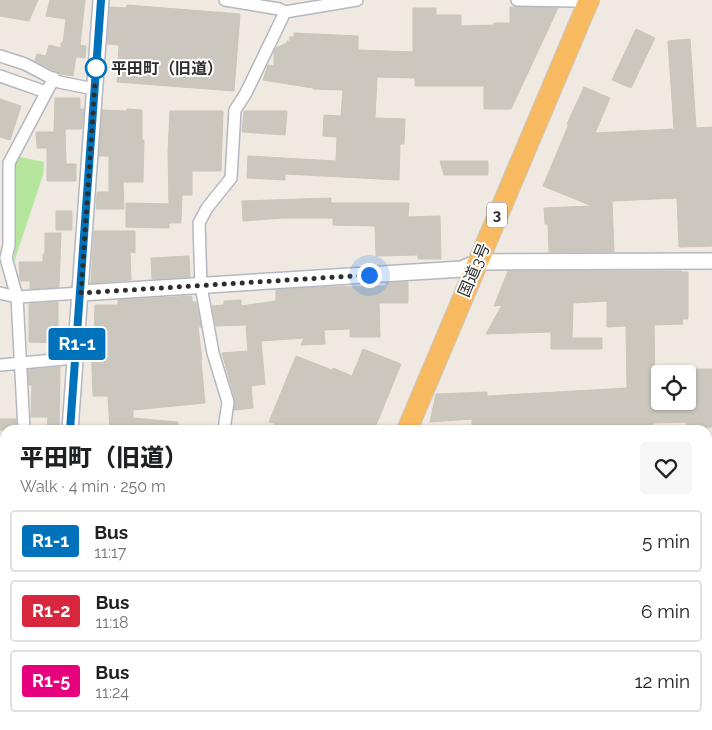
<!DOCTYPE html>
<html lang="en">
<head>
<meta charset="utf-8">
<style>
  body { margin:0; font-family:Raleway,"Noto Sans JP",sans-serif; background:#f6f6f6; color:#202124; height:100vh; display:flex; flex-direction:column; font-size:19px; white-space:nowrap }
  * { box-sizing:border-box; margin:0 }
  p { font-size:16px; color:#757577 }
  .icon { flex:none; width:28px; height:28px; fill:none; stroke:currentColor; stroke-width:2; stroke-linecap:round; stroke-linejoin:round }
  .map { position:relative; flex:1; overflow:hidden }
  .drawer { position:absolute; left:0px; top:425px; width:712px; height:305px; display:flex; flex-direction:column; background:#fff; border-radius:15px 15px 0 0; box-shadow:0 1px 4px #0004 }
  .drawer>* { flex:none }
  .badge { padding:0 10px; border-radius:4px; font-size:18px; line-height:32px }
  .fabs { position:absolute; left:651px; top:365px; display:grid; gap:10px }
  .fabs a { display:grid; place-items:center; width:45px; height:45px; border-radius:5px; background:#fff; box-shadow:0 1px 4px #0004; font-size:25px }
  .you { position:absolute; width:25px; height:25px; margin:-12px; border:4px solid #fff; border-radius:50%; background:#1a73e8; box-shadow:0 0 0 8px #1a73e833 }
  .map>.badge { position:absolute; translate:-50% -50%; box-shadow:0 0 0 2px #fff }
  .round { display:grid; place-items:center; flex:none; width:52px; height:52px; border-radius:5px; background:#f6f6f6 }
  .headline { display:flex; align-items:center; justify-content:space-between; height:85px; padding:0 20px }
  h1 { font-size:24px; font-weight:800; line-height:38px }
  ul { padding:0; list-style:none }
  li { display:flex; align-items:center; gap:15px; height:62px; margin:0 10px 8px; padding:0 10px; border:2px solid #e0e0e0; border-radius:5px }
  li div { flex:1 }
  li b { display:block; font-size:19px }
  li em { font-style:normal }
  li .badge { min-width:55px; font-weight:700; text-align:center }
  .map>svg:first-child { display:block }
  .green { fill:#b6e59e }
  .building { fill:#cbc7bf; stroke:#cbc5ba }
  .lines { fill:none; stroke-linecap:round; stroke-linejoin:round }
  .minor-casing { stroke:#b4b7c1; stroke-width:14 }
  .tertiary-casing { stroke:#b4b7c1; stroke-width:18 }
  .trunk-casing { stroke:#c9c9c9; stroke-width:22 }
  .minor { stroke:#fff; stroke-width:11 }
  .tertiary { stroke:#fff; stroke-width:15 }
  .trunk { stroke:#f8ba60; stroke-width:20 }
  .line-casing { stroke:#fff; stroke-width:11 }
  .line { stroke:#0072bc; stroke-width:8 }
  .walk { stroke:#2e2e2e; stroke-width:5; stroke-dasharray:0 9 }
  .stop-dot { fill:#fff; stroke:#0072bc; stroke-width:2.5 }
  .labels { text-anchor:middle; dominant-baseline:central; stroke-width:4; stroke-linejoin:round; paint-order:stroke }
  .shield { fill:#fff; stroke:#6d6d6d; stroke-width:1 }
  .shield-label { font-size:15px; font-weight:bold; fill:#2e2e2e }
  .stop-label { font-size:16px; font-weight:bold; fill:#2e2e2e; stroke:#fff; text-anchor:start }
  .street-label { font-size:16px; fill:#2e2e2e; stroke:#fff }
</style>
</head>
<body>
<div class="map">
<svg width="712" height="730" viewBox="0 0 712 730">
  <rect width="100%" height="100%" fill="#efe9e1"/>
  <path class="green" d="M15 156 44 162 43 175 14 262Z"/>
  <path class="building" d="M0 0H38L29 21 0 16Z
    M50 0H85L80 45 86 46 85 58 76 57 73 76 61 74 35 61 37 54 46 56 49 45 61 48V43H63L66 19 46 16Z
    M127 5 240 14 234 91 117 82 119 45 107 44 110 7 126 8Z
    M510 7 558 8 511 109H484V86H415V78L377 77 375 118 405 119 404 144H400L399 180 285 174V180L247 178 248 156 336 161 337 137 323 136 324 115 341 116 343 90 313 89V88L263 80 268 65 274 66V51L276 48 287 43V41H290V37H294V33L358 36V50L413 52V8H436V15H461V26L494 25V23H510Z
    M636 29 655 38 631 88 612 80Z
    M690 39 696 128 712 127V246L679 247 677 198 612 201 614 252H549L548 224H545L544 208 592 206 543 186 569 124H567L584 87 610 98 595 133 674 129 668 41Z
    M55 98H80V109H84L82 129H65L66 164H76V181H47V148H37L36 132H54Z
    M0 99 21 106 10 140 0 137Z
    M127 109 142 110V140H144L143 182H123L124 209H96L97 192H109V156H99L102 110 127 111Z
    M170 111H223L221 171H192V195H182L181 223H169V228L126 227V203L169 204 168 153Z
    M244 111H287L285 135 242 132Z
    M440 161H488V175H444Z
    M331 198V203H409L408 217 440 216 441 259H418V255L376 256 375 226 333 225V218H283L243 221 242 201Z
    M56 211H72V230H56Z
    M94 231H135V253L130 252 131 280 91 283Z
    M45 233H61L59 287 30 289V281H20L19 262H43V254H45Z
    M189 256 190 277 152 279 151 258Z
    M508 271H681V272H688V319H682L683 324 654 325 655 387H660V401H694V369H712V427L687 428 686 422 653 423V430H472V419L430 422 436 394 487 392V396L627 388 626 326 607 327V301L573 303 572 338H602V349H551V332L486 334 502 305 494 306Z
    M408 282V303H379L380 337H350V329L324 330 325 344 301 345 304 338 261 341 265 384 251 386 253 408 234 410 235 400 222 353 248 351 246 325 216 326 212 306 224 305V301L241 300V306L276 301V290L324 287 386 286V283Z
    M192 296V302H196L201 327H198L202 360 201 361 205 403 133 410V418L178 422V430H110L108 396H93L91 339H94L95 305H118V300Z
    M58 302V343L29 342V304Z
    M363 349 401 364 374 430H273L275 423 269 422 296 356 332 370 333 368 352 376Z
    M60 367 59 430H47L48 417H31L32 385H29L28 370Z
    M0 419H16V430H0Z"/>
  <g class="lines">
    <defs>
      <path id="minor" d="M225 0 279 9 285 12
        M517 0 574 1
        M0 56 25 64 59 82 94 89
        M0 76 46 92
        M0 293 17 297 81 293
        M0 365 75 358
        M24 430 17 297 6 258 9 245V163L54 78
        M224 430 228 402 213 353 201 286 199 223 207 208 231 178 235 110 246 93 285 12 357 0
        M709 560 712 588
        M626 725V730"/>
      <path id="tertiary" d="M81 293 462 269 477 262 712 261
        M70 430 101 0
        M43 730V725"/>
      <path id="trunk" d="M407 430 589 0
        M267 730 269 725
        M285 730 287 725"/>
    </defs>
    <use href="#minor" class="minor-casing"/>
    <use href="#tertiary" class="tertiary-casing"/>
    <use href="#trunk" class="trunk-casing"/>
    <use href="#minor" class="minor"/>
    <use href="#tertiary" class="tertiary"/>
    <use href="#trunk" class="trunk"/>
  </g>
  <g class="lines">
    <defs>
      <path id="line" d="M70 430 101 0"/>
    </defs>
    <use href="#line" class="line-casing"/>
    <use href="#line" class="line"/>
    <path class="walk" d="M96 68 81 293 369 275"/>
  </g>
  <circle class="stop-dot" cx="96" cy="68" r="10"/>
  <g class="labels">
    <rect class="shield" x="487" y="202.5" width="20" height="25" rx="4"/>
    <g class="shield-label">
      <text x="497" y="215">3</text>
    </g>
    <g class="stop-label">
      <text x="111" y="68">平田町（旧道）</text>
    </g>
    <g class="street-label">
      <text transform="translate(474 270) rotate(-67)">国道3号</text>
    </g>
  </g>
</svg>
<div class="fabs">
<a><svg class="icon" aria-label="locate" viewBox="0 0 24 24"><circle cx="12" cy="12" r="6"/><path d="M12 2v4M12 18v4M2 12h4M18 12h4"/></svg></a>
</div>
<div class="you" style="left:369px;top:275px"></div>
<b class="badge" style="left:77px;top:344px;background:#0072bc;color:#fff">R1-1</b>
<section class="drawer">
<div class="headline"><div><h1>平田町（旧道）</h1><p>Walk · 4 min · 250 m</p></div><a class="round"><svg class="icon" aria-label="heart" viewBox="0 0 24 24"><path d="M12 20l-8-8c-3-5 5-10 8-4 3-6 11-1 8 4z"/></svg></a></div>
<ul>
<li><span class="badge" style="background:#0072bc;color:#fff">R1-1</span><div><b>Bus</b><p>11:17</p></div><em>5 min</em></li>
<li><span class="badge" style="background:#d7263d;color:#fff">R1-2</span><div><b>Bus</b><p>11:18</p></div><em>6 min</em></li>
<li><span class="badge" style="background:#e6007e;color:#fff">R1-5</span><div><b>Bus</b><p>11:24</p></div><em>12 min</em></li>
</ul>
</section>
</div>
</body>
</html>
